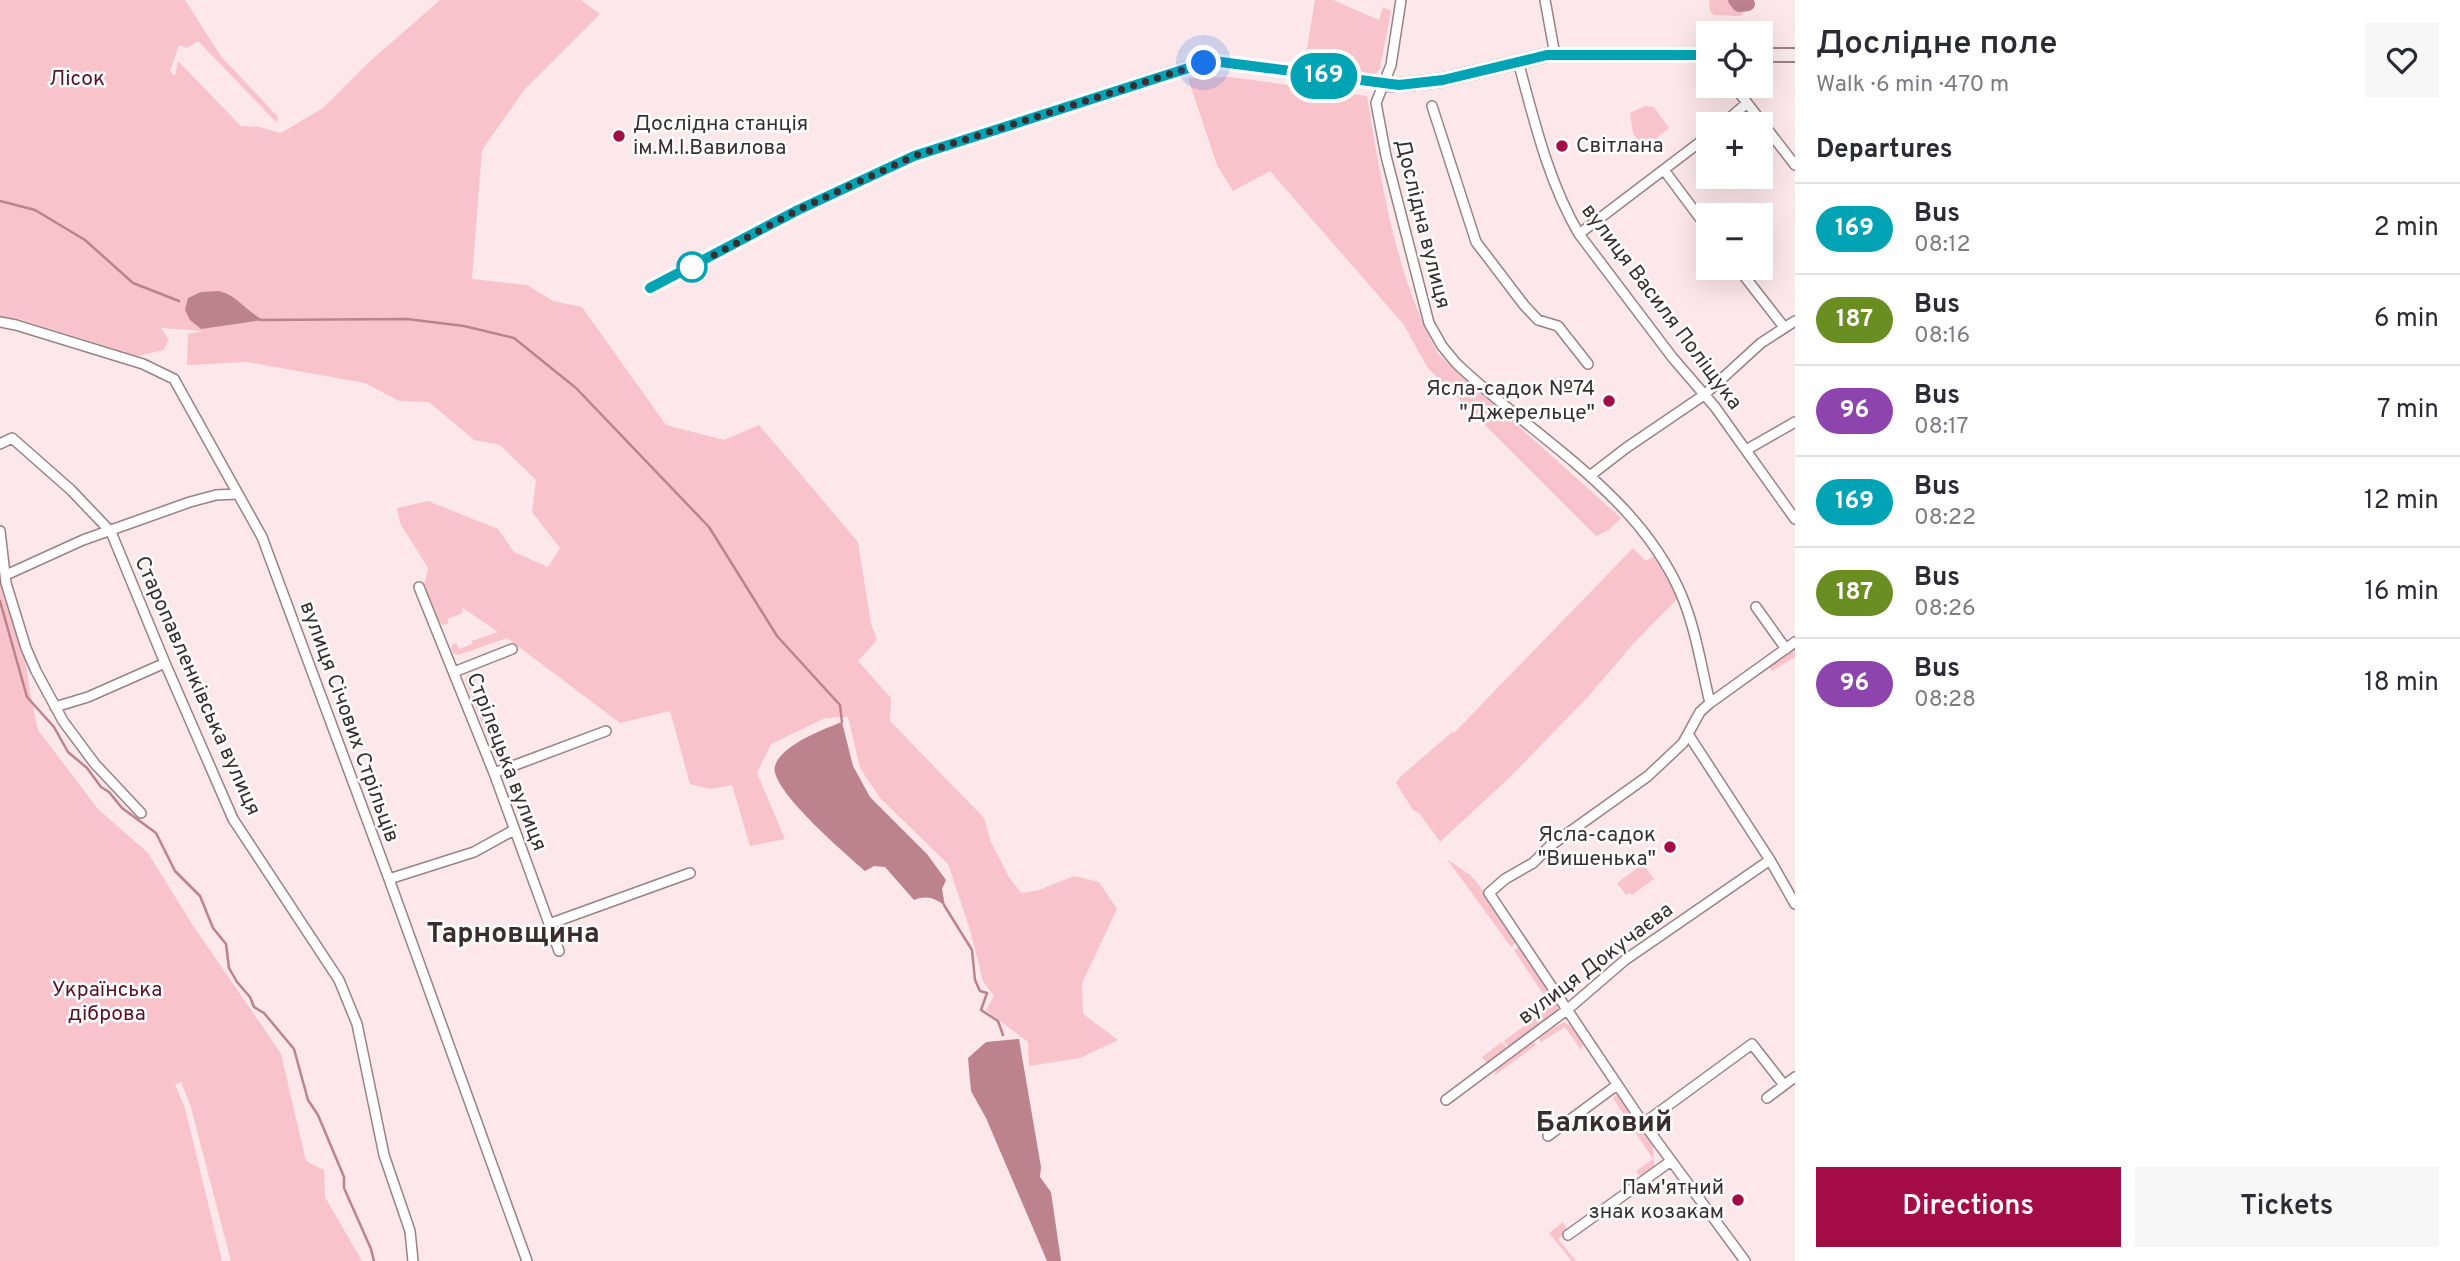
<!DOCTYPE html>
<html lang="en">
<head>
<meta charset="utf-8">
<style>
  body { margin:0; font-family:Overpass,sans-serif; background:#f7f7f7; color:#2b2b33; height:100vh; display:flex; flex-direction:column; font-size:26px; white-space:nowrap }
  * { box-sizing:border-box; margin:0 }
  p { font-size:23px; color:#7c7c81 }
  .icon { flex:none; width:38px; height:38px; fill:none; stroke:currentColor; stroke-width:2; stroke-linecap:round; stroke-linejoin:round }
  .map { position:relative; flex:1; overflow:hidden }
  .details { display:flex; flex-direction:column; background:#fff; width:665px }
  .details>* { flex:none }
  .badge { padding:0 14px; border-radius:23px; font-size:24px; line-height:46px }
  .tools { position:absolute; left:1696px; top:21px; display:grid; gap:14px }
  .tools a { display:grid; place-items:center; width:77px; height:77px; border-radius:0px; background:#fff; box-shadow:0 7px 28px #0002; font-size:35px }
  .you { position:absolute; width:35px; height:35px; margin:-18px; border:5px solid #fff; border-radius:50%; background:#1a73e8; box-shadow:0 0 0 10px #1a73e833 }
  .map>.badge { position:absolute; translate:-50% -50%; box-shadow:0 0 0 4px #fff }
  h2 { padding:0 21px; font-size:26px; line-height:63px }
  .round { display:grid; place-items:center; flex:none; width:74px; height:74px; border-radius:0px; background:#f7f7f7 }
  .head { display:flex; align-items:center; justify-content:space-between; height:119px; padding:0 21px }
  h1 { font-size:33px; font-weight:600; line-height:52px }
  .primary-button { display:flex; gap:14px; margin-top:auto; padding:14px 21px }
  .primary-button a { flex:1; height:80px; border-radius:0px; background:#a40c45; color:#fff; font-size:28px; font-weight:600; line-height:80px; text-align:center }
  .primary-button a+a { background:#f7f7f7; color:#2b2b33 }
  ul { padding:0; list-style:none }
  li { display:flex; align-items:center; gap:21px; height:91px; padding:0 21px; border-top:2px solid #e1e1e2 }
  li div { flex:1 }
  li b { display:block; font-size:26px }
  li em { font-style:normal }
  li .badge { min-width:77px; font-weight:700; text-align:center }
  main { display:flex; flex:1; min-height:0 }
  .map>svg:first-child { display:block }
  .green { fill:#f8c3cb }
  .water { fill:#bd838c }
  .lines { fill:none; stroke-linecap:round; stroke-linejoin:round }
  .stream { stroke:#bd838c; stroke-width:2.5 }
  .river { stroke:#bd838c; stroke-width:14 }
  .street-casing { stroke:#998285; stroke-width:12 }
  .secondary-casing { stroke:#998285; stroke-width:16 }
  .street { stroke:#fff; stroke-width:9 }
  .secondary { stroke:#fae8eb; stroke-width:12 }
  .line-casing { stroke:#fff; stroke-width:16 }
  .line { stroke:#00a3b4; stroke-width:10 }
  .walk { stroke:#382e30; stroke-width:7; stroke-dasharray:0 12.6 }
  .poi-dot { fill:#a40c45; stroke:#fff; stroke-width:2.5 }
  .stop-dot { fill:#fff; stroke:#00a3b4; stroke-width:3.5 }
  .labels { text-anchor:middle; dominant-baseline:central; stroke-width:5; stroke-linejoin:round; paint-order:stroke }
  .park-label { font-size:21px; fill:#591327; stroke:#fff }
  .poi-label { font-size:21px; fill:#382e30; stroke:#fff; text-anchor:end }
  .street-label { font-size:21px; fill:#382e30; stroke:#fff }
  .district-label { font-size:28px; font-weight:bold; fill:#382e30; stroke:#fff }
</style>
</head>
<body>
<main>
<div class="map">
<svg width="1795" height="1261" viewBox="0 0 1795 1261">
  <rect width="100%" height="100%" fill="#fce7ea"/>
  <path class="green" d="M0 0H185L220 55 278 117 277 123 198 41 187 48 179 45 170 71 175 76 178 61 241 126 259 127 281 133 323 108 368 63 440 0H581L600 14 525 89 482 150 472 279 527 285 553 301 582 307 666 425 724 440 759 425 858 542 871 624 877 640 858 661 891 698 890 721 984 818 991 842 1009 877 1021 893 1039 890 1074 876 1099 882 1117 909 1082 983 1083 1014 1118 1040 1080 1058 1029 1066 1028 1042 986 1010 994 996 983 981 970 930 948 864 880 798 860 768 848 717 825 718 771 744 757 773 785 839 750 846 732 785 711 789 690 784 670 711 620 723 507 638 458 655 453 653 451 649 453 644 456 643 459 649 472 644V641L498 632 463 608 461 614 447 619 449 623 443 625 438 621C436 607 429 598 419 587L424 585 428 568 400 523 397 508 428 501 498 529 514 552 548 567 560 548 532 512 536 480 500 445 474 440 429 402 399 401 365 383 247 362 187 365 188 334 203 331 161 328 169 340 163 350 138 356 19 319 0 317Z
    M1315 0H1333L1379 20 1383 7 1391 11 1380 68 1375 76 1304 66Z
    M1709 0H1731L1736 7 1746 11 1740 16 1714 15 1710 11Z
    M1230 77 1367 96C1382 185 1395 276 1439 355L1621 518 1609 530 1596 536 1427 367 1404 325 1270 171 1233 191 1217 165 1188 78Z
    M1645 106 1654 107 1669 128 1655 139 1652 138 1641 144 1633 133 1630 113Z
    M1633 548 1646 561 1654 556 1678 598 1633 644 1587 698 1509 778 1440 842 1420 814 1413 810 1396 783 1400 777 1452 732 1454 733Z
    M0 564 22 641 31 697 38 730 98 809 148 853 192 924 273 1042 281 1054 306 1161 324 1170 325 1197 362 1261H231L190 1104 181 1082 175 1085 185 1108 222 1261H0Z
    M1795 647V657L1772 671 1769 666Z
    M468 674 474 676 476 680 474 682 502 755 507 753 509 760 505 764 499 763 496 758 465 680Z
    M1447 859 1470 875 1479 885 1517 942 1511 947Z
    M1643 864 1654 879 1632 895 1630 893 1626 895 1617 883Z
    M1519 948 1557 1004 1558 1009 1510 1048 1504 1041 1551 1006 1514 950Z
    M1564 1022C1573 1026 1581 1037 1583 1046L1581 1050 1565 1027 1541 1042 1538 1037Z
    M1532 1040 1536 1045 1495 1075 1496 1066Z
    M1502 1042 1508 1050 1487 1063 1482 1057Z
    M1617 1094 1653 1146 1654 1168 1641 1177 1636 1171 1653 1159 1613 1098Z
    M1563 1222 1568 1231 1558 1239 1576 1261H1572L1549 1233Z"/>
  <path class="water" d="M219 291C237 295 247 312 263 320L201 329 190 320 185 310 188 298 201 292Z
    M842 722 853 766 870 797 927 854 946 880 942 889 945 906C935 898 927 895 914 900L885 867 874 866 865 871C847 855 768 788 775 766 781 745 824 729 842 722Z
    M1019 1039 1041 1167 1040 1177 1051 1192 1061 1261H1047L986 1118 971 1091 968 1058 986 1042Z"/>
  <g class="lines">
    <path class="stream" d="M0 201 35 210 85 240 133 283 179 301
      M260 320 407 319 464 326 514 338 576 388 709 527 777 636 840 705 842 722
      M0 601 27 697 54 727 68 752 87 768 101 787 109 792 122 808 156 833 175 871 200 896 213 928 226 944 229 968 237 982 250 997 254 1007 264 1013 294 1049 308 1100 318 1115 344 1177V1188L371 1249 374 1261
      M944 905 972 950 975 980 980 991 987 993 981 1010 998 1021 1003 1035"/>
    <path class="river" d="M1735 0 1739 5 1748 4"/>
    <defs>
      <path id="street" d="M1401 0 1391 65 1376 103 1386 156 1429 323 1442 346 1456 363C1533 437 1637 492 1681 594 1696 629 1701 666 1710 703L1700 712 1683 743 1648 776 1550 846 1533 863 1505 879 1489 893 1639 1117 1745 1261
        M1545 0 1555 55
        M1518 61C1534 120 1548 181 1579 234L1672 357 1715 407 1795 519
        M1734 86 1795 165
        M1432 106 1476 242 1524 305 1538 320 1558 326 1588 364
        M1723 124 1747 103
        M1664 170 1708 229
        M1579 234 1708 136
        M1738 268 1784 327
        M650 287 798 210 914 156 1185 67 1204 63 1221 62 1383 84
        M0 322 16 325 143 364 174 379 262 537 389 879 527 1261
        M0 444 12 438 71 490 111 532 165 663 233 819 339 980 357 1024 384 1155 410 1231 413 1261
        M1746 450 1795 422
        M1591 475 1626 448 1704 395 1761 343 1795 321
        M0 531 6 583 26 648 36 671 63 721 95 764 141 813
        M6 575 83 540 190 502 216 495 238 494
        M419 587 494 773 559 951
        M1756 607 1786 649
        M454 672 512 649
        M1710 703 1795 642
        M55 707 88 697 165 663
        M1688 734 1770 860 1795 904
        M494 773 606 731
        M389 879 474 852 514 830
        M549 924 690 873
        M1767 1098 1795 1077
        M1446 1100 1568 1009 1625 960 1770 860
        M1644 1123 1752 1044 1784 1085
        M1548 1136 1617 1085
        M1568 1235 1671 1161"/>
      <path id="secondary" d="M1760 55H1795
        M1383 84 1399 85 1443 80 1547 55H1708"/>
    </defs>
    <use href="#street" class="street-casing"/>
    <use href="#secondary" class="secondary-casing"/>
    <use href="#street" class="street"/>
    <use href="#secondary" class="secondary"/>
  </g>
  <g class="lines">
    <defs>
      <path id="line" d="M650 288 798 210 914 156 1204 63 1221 62 1399 85 1443 80 1547 55H1708"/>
    </defs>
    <use href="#line" class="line-casing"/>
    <use href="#line" class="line"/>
    <path class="walk" d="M692 267 798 210 914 156 1204 63"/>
  </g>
  <g class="poi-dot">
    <circle cx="619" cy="136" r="7"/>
    <circle cx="1562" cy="146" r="7"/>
    <circle cx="1609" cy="401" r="7"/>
    <circle cx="1670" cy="847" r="7"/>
    <circle cx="1738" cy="1200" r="7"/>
  </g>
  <circle class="stop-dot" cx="692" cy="267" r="14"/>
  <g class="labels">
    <g class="park-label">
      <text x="77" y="79">Лісок</text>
      <text x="107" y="990">Українська<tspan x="107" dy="24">діброва</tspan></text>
    </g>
    <g class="poi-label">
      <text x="633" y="124" text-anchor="start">Дослідна станція<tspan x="633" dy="24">ім.М.І.Вавилова</tspan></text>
      <text x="1576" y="146" text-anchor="start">Світлана</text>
      <text x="1595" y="389">Ясла-садок №74<tspan x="1595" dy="24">"Джерельце"</tspan></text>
      <text x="1656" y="835">Ясла-садок<tspan x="1656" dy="24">"Вишенька"</tspan></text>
      <text x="1724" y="1188">Пам'ятний<tspan x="1724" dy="24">знак козакам</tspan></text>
    </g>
    <g class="street-label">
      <text transform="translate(1422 224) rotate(76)">Дослідна вулиця</text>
      <text transform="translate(1661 307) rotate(53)">вулиця Василя Поліщука</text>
      <text transform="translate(197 686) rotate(66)">Старопавленківська вулиця</text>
      <text transform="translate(349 722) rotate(70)">вулиця Січових Стрільців</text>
      <text transform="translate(506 762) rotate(69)">Стрілецька вулиця</text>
      <text transform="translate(1596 964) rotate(-37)">вулиця Докучаєва</text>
    </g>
    <g class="district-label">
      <text x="513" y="935">Тарновщина</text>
      <text x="1604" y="1124">Балковий</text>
    </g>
  </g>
</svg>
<div class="tools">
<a><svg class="icon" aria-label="locate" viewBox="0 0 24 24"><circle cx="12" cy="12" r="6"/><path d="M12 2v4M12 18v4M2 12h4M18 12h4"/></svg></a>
<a>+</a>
<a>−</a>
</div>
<div class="you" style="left:1204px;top:63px"></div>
<b class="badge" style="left:1324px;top:76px;background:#00a3b4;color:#fff">169</b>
</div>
<section class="details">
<div class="head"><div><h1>Дослідне поле</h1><p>Walk · 6 min · 470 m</p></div><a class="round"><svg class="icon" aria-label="heart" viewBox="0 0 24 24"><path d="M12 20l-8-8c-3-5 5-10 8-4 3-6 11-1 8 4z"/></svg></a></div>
<h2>Departures</h2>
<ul>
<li><span class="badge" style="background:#00a3b4;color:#fff">169</span><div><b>Bus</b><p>08:12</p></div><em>2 min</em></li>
<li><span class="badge" style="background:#6b8e23;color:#fff">187</span><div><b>Bus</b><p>08:16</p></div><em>6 min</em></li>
<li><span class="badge" style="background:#8e44ad;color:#fff">96</span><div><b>Bus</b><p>08:17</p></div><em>7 min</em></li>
<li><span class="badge" style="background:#00a3b4;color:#fff">169</span><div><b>Bus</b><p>08:22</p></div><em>12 min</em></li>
<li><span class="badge" style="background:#6b8e23;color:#fff">187</span><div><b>Bus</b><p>08:26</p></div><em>16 min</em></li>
<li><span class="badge" style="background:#8e44ad;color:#fff">96</span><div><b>Bus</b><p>08:28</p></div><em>18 min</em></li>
</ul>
<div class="primary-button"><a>Directions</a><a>Tickets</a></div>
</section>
</main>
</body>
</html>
